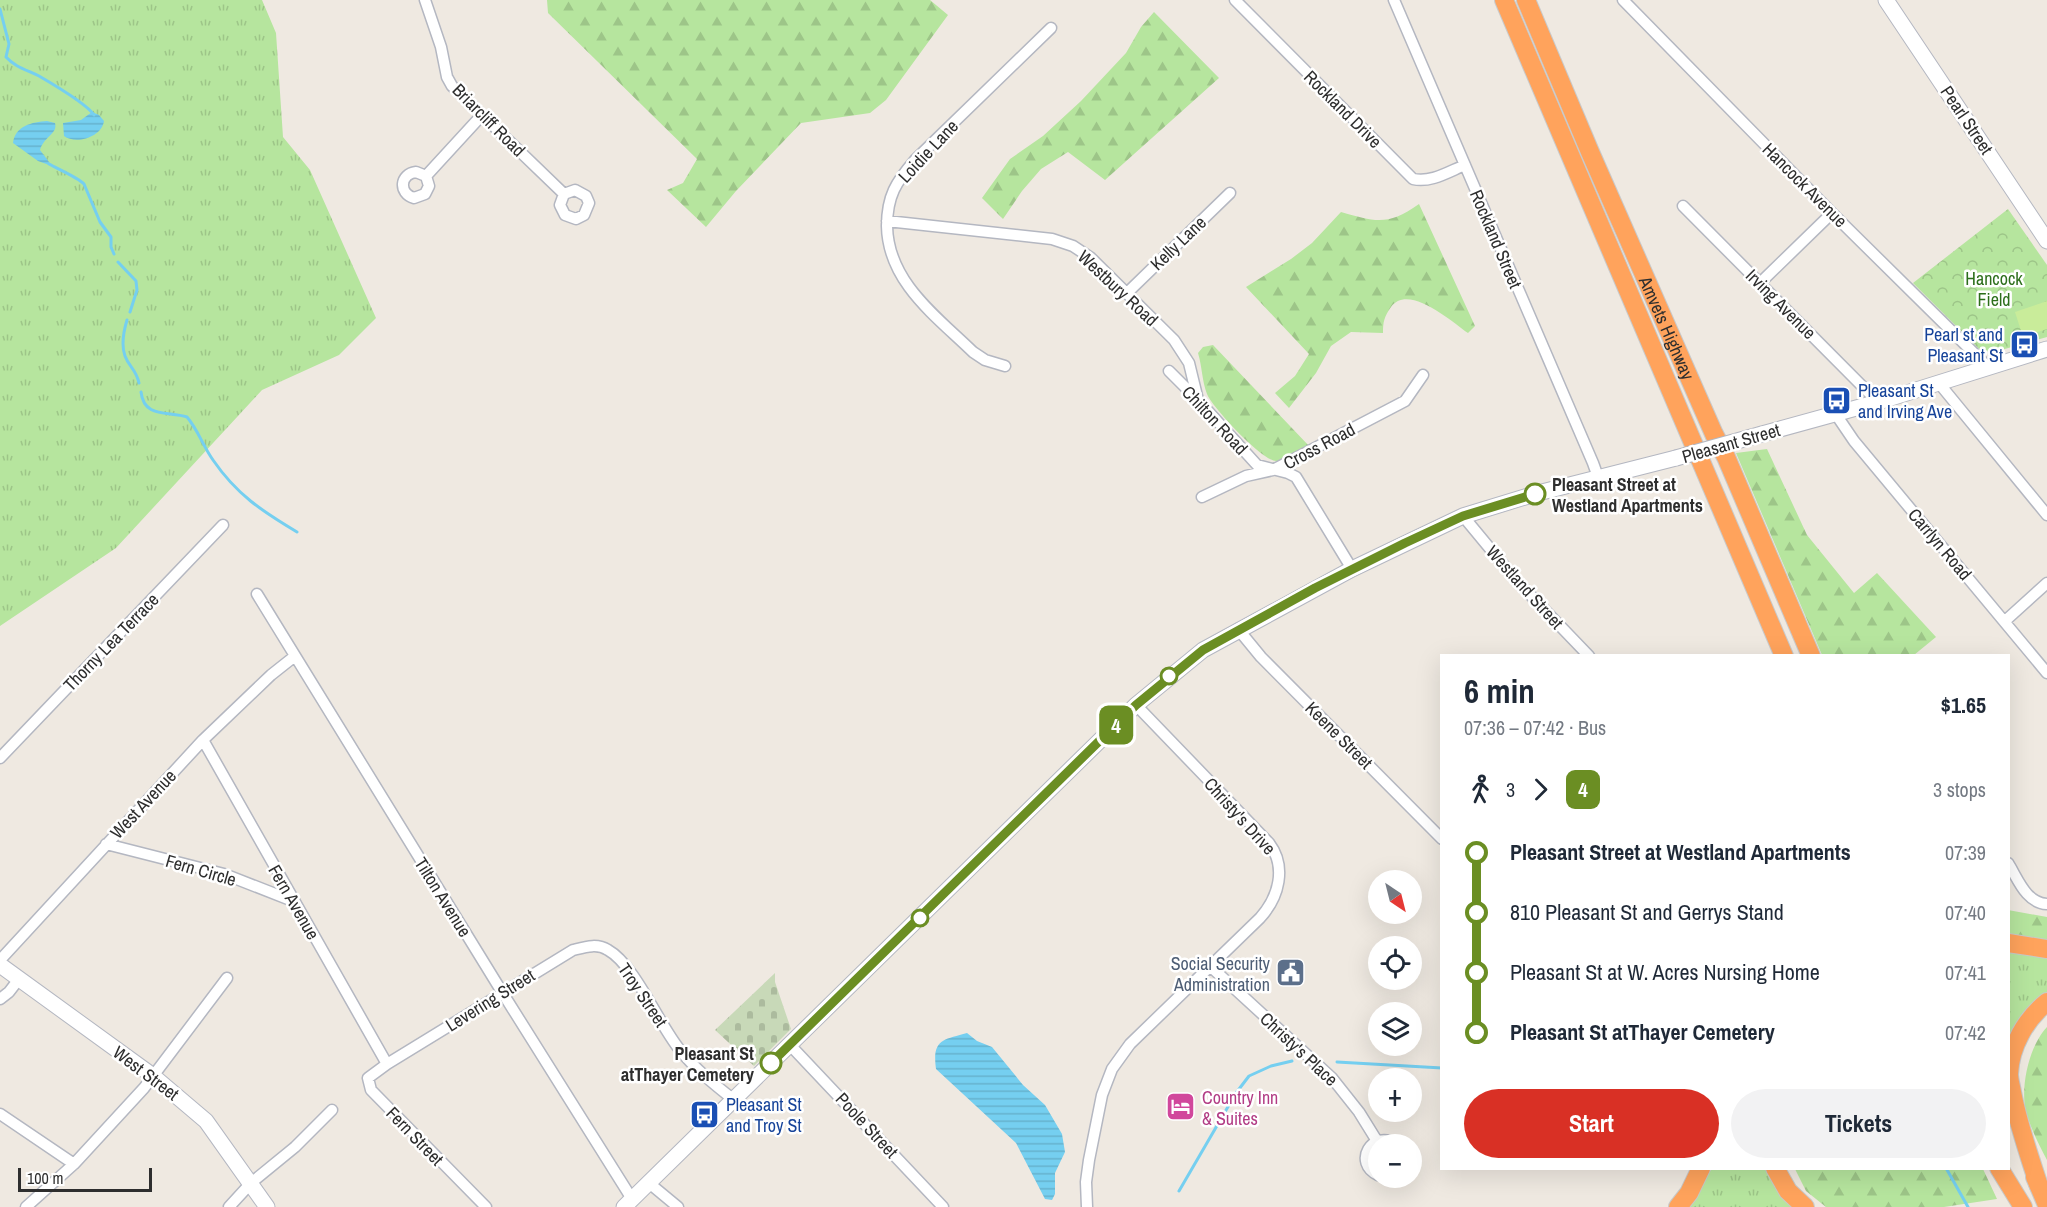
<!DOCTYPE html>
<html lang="en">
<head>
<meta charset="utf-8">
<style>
  body { margin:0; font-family:"Archivo Narrow",sans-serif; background:#f2f2f3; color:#1f2937; height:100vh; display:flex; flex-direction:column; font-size:22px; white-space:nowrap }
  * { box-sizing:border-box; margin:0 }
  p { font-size:20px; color:#747a83 }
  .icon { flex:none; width:33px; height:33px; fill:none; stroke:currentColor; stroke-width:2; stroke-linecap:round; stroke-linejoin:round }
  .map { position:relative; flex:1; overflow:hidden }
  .details { position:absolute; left:1440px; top:654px; width:570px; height:516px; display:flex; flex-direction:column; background:#fff; border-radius:0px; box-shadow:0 6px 24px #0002 }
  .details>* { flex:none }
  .badge { padding:0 12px; border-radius:9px; font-size:21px; line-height:39px }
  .needle { width:39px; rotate:145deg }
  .buttons { position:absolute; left:1368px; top:870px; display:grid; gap:12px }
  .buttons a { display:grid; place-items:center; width:54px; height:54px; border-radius:50%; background:#fff; box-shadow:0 6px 24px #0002; font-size:30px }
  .scale { position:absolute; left:18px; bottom:15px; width:134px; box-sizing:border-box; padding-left:6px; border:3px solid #2e2e2e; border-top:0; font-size:16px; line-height:21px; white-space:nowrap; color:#2e2e2e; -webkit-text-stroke:4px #fff; paint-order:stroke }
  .map>.badge { position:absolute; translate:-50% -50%; box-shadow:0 0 0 3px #fff }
  .legs { display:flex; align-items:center; gap:9px; height:66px; padding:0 24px; font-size:20px }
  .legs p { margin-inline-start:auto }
  .overview { display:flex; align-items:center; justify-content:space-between; height:102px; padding:0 24px }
  h1 { font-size:33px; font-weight:700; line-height:45px }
  .button { display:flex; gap:12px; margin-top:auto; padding:12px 24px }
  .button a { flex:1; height:69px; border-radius:36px; background:#d93025; color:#fff; font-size:24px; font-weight:700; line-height:69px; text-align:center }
  .button a+a { background:#f2f2f3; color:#1f2937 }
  ul { padding:0 24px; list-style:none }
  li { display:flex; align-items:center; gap:21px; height:60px; font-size:22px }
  li i { display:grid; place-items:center; width:9px; height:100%; margin:0 8px; background:currentColor }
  li i::after { content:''; width:15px; height:15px; margin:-8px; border:4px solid; border-radius:50%; background:#fff }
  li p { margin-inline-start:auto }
  li:first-child i { background:linear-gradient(#0000 50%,currentColor 0) }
  li:last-child i { background:linear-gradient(currentColor 50%,#0000 0) }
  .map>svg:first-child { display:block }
  .grass { fill:url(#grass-tufts) }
  .forest { fill:url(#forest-firs) }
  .cemetery { fill:url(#cemetery-stones) }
  .park { fill:url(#park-crowns) }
  .pitch { fill:#c9ec9a }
  .water { fill:url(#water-rules) }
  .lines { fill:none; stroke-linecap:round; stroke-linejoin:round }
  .stream { stroke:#75cff0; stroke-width:3 }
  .street-casing { stroke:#b4b7c1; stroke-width:13 }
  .secondary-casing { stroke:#b4b7c1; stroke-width:17 }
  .highway-casing { stroke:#c9c9c9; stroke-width:20 }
  .street { stroke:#fff; stroke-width:10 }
  .secondary { stroke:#fff; stroke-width:15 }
  .highway { stroke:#ffa35c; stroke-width:18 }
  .secondary-bridge-casing { stroke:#b4b7c1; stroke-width:17; stroke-linecap:butt }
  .secondary-bridge { stroke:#fff; stroke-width:15 }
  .line-1-casing { stroke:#fff; stroke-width:14 }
  .line-1 { stroke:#6b8e23; stroke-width:9 }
  .stop-1-dot { fill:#fff; stroke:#6b8e23; stroke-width:3 }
  .labels { text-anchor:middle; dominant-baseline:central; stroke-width:5; stroke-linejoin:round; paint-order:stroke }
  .street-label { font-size:18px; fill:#2e2e2e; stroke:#fff }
  .park-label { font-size:18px; fill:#2c6e1b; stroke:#fff }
  .transit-label { font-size:18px; fill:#164399; stroke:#fff; text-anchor:start }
  .stop-label { font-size:18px; font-weight:bold; fill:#2e2e2e; stroke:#fff; text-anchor:start }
  .service-label { font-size:18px; fill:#4e5e75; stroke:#fff; text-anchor:end }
  .hotel-label { font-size:18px; fill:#b23c85; stroke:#fff; text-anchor:start }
</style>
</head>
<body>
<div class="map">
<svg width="2047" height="1207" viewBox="0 0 2047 1207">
  <defs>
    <pattern id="grass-tufts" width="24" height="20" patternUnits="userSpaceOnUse" patternTransform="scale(1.5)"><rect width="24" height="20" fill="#b6e59e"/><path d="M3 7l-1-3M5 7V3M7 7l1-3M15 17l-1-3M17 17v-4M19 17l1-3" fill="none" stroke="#9dc588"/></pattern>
    <pattern id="forest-firs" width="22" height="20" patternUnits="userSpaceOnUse" patternTransform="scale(1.5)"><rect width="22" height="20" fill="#b6e59e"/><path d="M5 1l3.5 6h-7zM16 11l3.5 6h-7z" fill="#9dc588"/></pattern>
    <pattern id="cemetery-stones" width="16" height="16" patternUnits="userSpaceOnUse" patternTransform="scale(1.5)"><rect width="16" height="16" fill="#c8d9b8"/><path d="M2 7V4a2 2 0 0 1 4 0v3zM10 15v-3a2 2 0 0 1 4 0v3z" fill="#acbb9e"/></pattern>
    <pattern id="park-crowns" width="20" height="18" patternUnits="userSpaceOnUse" patternTransform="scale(1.5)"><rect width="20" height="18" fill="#b6e59e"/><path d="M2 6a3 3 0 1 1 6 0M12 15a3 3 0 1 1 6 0" fill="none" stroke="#9dc588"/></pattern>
    <pattern id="water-rules" width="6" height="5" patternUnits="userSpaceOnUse" patternTransform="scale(1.5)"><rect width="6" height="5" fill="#75cff0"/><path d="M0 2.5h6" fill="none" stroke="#66b2ce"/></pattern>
  </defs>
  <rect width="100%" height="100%" fill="#efe9e1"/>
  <path class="grass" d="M0 0H262L276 33 283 137 310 170 376 318 339 355 262 390 116 548 0 626Z
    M2009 951 2047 957V992C2030 1004 2015 1018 2009 1039Z
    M1712 1168 1771 1169 1793 1207H1689Z"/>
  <path class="forest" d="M547 0H930L948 15 886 100 870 113 801 123 736 191 706 227 667 190 683 183 697 159 548 13Z
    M1154 12 1219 78 1105 180 1068 152 1041 169 1022 191 1003 219 982 198 1010 159 1043 136 1081 101 1126 53 1141 27Z
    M1419 204 1475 326 1468 333C1451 321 1408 283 1391 307 1384 317 1383 322 1383 333L1351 332 1331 346 1316 373 1289 408 1275 393 1295 376 1309 354 1246 287 1291 259 1312 243 1341 212C1376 222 1388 226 1419 204Z
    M1213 345 1310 447C1300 452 1287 462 1276 461 1262 461 1212 407 1207 394 1202 381 1202 366 1198 353L1203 347Z
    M1767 449 1807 535 1854 593 1877 573 1936 637 1914 655H1822L1736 453Z
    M2008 910 2047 917V949L2009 943Z
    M2047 1027V1160C2039 1145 2031 1129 2026 1112 2020 1087 2029 1046 2047 1027Z
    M1795 1169H1983L1997 1199 1944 1207H1826L1806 1191Z"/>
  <path class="cemetery" d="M775 973V982L791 1029 754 1066 715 1030Z"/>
  <path class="park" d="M2008 209 2047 265V337L1994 352 1983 351 1978 348 1913 283Z"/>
  <path class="pitch" d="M2047 301V329L2023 337 2015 312Z"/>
  <path class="water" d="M92 112 99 115 104 121C102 137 76 145 64 136L63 123 81 120Z
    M47 121 55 123C58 134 44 136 40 150L52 166 38 161 13 143C15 126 32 122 47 121Z
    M967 1033 977 1041 992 1047 1023 1085 1045 1105 1062 1134 1065 1152 1055 1173V1194L1052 1200 1045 1199 1016 1143 936 1069C932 1039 943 1040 967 1033Z"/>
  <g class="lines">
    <path class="stream" d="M0 9 9 44 6 57C15 67 27 70 39 76 51 83 87 104 94 115
      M49 164C58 169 79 178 84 184L100 222 111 237V247L114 254
      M118 262 136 281 137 290 130 312
      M127 320C124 330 121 345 125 356 129 367 136 369 139 383
      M141 392C144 418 167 411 187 417 198 430 203 446 213 460 237 495 262 511 297 532
      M1337 1062 1442 1068
      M1946 1168 1968 1207
      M1179 1191 1236 1093 1249 1076 1271 1066 1292 1061"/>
    <defs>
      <path id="street" d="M425 0 441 47 447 77 452 86 564 194 560 205 565 215 576 219 584 215 589 203 586 196 575 190 564 194
        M1235 0 1413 179C1431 183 1448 172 1465 165
        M1394 0 1593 463 1598 477
        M1623 0 1832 213 1988 367
        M426 176 416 172C400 174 398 193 414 198L425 194 429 186 426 176 482 115
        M1683 206 1878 402
        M887 221 1052 239 1073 246 1091 258 1174 340 1189 363 1198 400
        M1760 283 1832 213
        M1127 293 1230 193
        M1005 366 985 360 973 352C936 316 888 282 887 226 887 196 896 182 915 160L1051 28
        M1169 371 1198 400 1257 465 1288 473 1296 477 1352 569
        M1938 382 2047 515
        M1835 413 1854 441 2047 673
        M1202 497 1246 476 1273 470 1405 401 1423 375
        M1463 516 1516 580 1589 656
        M257 594 502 992 632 1199
        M2005 621 2047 583
        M1238 629 1261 657 1442 839
        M203 740 387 1064
        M0 758 223 525
        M106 844 224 874 293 901
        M2008 863C2018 879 2026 903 2047 904
        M0 960 203 740 271 675 295 656
        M1211 967 1332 1078 1359 1112 1377 1141
        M0 999 9 992 19 979
        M790 1045 943 1207
        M0 1114 74 1164
        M1378 1175C1352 1163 1372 1129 1396 1144
        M649 1183 678 1207
        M26 1207 74 1164 144 1088 227 978
        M229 1207 251 1183 295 1147 332 1110
        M486 1207 371 1090 368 1078 387 1064 573 950C585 947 597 943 608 950 635 965 659 1025 680 1050 695 1069 715 1085 734 1100
        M1087 1207 1086 1182 1089 1160 1102 1095 1112 1069 1130 1044 1260 918C1279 897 1287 867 1269 843L1136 705"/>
      <path id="secondary" d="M1886 0 2047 241
        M1762 434 1878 402 2047 349
        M0 965 153 1076 206 1121 267 1207
        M624 1207 1136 705 1203 650 1352 569 1463 516 1538 493 1676 458"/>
      <g id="highway">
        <path d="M1504 0 1784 656"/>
        <path id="s1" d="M1526 0 1590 152 1714 434 1726 457 1811 656"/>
        <path d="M2008 943 2047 949"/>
        <path d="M1775 1168 1788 1191 1805 1207"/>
        <path d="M1999 1168 2023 1207"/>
        <path d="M2035 1177 2047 1205"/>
        <path d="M2039 1186C2029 1155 2018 1124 2012 1092 2011 1086 2009 1080 2009 1074 2010 1046 2026 1019 2047 1002"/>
        <path d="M1678 1207 1689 1193 1701 1168"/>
      </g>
    </defs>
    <use href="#street" class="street-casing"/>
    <use href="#secondary" class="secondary-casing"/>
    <use href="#highway" class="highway-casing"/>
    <use href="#street" class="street"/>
    <use href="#secondary" class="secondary"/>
    <use href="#highway" class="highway"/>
    <defs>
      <path id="secondary-bridge" d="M1676 458 1762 434"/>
    </defs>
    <use href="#secondary-bridge" class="secondary-bridge-casing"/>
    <use href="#secondary-bridge" class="secondary-bridge"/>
  </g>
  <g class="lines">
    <defs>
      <path id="line-1" d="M771 1063 1136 705 1203 650 1315 588 1405 543 1463 516 1535 494"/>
    </defs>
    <use href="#line-1" class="line-1-casing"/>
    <use href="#line-1" class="line-1"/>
  </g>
  <defs>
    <symbol id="bus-square" viewBox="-11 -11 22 22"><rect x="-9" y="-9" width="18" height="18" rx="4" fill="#1a4fb4" stroke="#fff"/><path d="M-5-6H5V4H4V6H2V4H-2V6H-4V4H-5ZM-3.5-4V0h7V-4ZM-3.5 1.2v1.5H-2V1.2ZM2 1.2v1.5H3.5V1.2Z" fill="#fff"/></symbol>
    <symbol id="civic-square" viewBox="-11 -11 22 22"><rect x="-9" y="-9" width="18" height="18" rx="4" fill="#5c6f8a" stroke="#fff"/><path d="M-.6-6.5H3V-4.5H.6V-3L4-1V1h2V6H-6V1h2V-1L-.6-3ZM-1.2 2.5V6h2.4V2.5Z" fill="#fff"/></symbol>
    <symbol id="hotel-square" viewBox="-11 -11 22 22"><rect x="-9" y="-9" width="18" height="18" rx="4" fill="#d1479c" stroke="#fff"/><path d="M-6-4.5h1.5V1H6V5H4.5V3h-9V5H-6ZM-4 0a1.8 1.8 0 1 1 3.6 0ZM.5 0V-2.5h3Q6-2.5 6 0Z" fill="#fff"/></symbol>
  </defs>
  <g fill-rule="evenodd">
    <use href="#bus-square" x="2008" y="328" width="33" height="33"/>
    <use href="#bus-square" x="1820" y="384" width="33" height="33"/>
    <use href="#civic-square" x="1274" y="956" width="33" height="33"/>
    <use href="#hotel-square" x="1164" y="1090" width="33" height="33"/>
    <use href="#bus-square" x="688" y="1098" width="33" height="33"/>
  </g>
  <g class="stop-1-dot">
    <circle cx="1535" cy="494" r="10"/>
    <circle cx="1169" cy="676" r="8"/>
    <circle cx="920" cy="918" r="8"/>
    <circle cx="771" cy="1063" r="10"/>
  </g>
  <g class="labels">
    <g class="street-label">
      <text transform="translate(1343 109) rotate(45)">Rockland Drive</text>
      <text transform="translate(489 120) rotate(45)">Briarcliff Road</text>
      <text transform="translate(1967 120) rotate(56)">Pearl Street</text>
      <text transform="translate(928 151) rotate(-47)">Loidie Lane</text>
      <text transform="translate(1805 185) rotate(45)">Hancock Avenue</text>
      <text transform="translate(1496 239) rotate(67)">Rockland Street</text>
      <text transform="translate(1178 243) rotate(-44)">Kelly Lane</text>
      <text transform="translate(1118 288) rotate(43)">Westbury Road</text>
      <text transform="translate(1781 304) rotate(45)">Irving Avenue</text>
      <text stroke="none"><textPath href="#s1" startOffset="357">Amvets Highway</textPath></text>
      <text transform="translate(1215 420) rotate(47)">Chilton Road</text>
      <text transform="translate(1731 443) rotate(-16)">Pleasant Street</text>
      <text transform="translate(1319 446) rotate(-28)">Cross Road</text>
      <text transform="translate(1940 544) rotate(50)">Carrlyn Road</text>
      <text transform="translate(1525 587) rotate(48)">Westland Street</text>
      <text transform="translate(111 642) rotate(-46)">Thorny Lea Terrace</text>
      <text transform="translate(1339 735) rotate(45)">Keene Street</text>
      <text transform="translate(143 804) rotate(-47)">West Avenue</text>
      <text transform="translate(1240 816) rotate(48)">Christy's Drive</text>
      <text transform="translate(201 870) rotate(16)">Fern Circle</text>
      <text transform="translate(443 897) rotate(58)">Tilton Avenue</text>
      <text transform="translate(294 902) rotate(60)">Fern Avenue</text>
      <text transform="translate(643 995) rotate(56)">Troy Street</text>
      <text transform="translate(490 1000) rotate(-32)">Levering Street</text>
      <text transform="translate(1299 1049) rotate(43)">Christy's Place</text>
      <text transform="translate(146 1073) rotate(37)">West Street</text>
      <text transform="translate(867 1125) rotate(47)">Poole Street</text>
      <text transform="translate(415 1136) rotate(46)">Fern Street</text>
    </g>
    <g class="park-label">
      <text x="1994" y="278">Hancock<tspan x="1994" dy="21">Field</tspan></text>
    </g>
    <g class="transit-label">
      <text x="2003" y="334" text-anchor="end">Pearl st and<tspan x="2003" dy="21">Pleasant St</tspan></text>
      <text x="1858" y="390">Pleasant St<tspan x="1858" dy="21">and Irving Ave</tspan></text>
      <text x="726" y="1104">Pleasant St<tspan x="726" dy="21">and Troy St</tspan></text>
    </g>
    <g class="stop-label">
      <text x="1552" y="484">Pleasant Street at<tspan x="1552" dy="21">Westland Apartments</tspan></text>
      <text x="754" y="1053" text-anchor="end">Pleasant St<tspan x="754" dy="21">atThayer Cemetery</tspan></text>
    </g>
    <g class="service-label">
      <text x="1270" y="963">Social Security<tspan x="1270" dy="21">Administration</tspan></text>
    </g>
    <g class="hotel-label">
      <text x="1202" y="1097">Country Inn<tspan x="1202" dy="21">&amp; Suites</tspan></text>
    </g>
  </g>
</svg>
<div class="buttons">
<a><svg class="needle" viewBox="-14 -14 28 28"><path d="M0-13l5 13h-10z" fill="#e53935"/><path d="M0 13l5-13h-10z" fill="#747a83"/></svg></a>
<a><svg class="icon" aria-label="locate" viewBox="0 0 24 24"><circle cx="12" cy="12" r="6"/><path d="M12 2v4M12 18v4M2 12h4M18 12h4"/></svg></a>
<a><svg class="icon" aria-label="layers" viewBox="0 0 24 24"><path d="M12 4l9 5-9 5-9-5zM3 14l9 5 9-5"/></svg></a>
<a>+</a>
<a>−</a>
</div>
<div class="scale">100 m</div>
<b class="badge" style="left:1116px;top:725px;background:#6b8e23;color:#fff">4</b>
<section class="details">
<div class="overview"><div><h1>6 min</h1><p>07:36 – 07:42 · Bus</p></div><b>$1.65</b></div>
<div class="legs"><svg class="icon" aria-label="walk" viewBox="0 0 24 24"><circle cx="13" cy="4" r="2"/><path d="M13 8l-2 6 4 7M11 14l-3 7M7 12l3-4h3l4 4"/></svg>3<svg class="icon" aria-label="forward" viewBox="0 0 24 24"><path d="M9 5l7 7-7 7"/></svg><b class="badge" style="background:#6b8e23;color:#fff">4</b><p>3 stops</p></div>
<ul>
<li><i style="color:#6b8e23"></i><b>Pleasant Street at Westland Apartments</b><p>07:39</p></li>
<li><i style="color:#6b8e23"></i><span>810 Pleasant St and Gerrys Stand</span><p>07:40</p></li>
<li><i style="color:#6b8e23"></i><span>Pleasant St at W. Acres Nursing Home</span><p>07:41</p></li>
<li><i style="color:#6b8e23"></i><b>Pleasant St atThayer Cemetery</b><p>07:42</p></li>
</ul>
<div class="button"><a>Start</a><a>Tickets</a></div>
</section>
</div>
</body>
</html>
